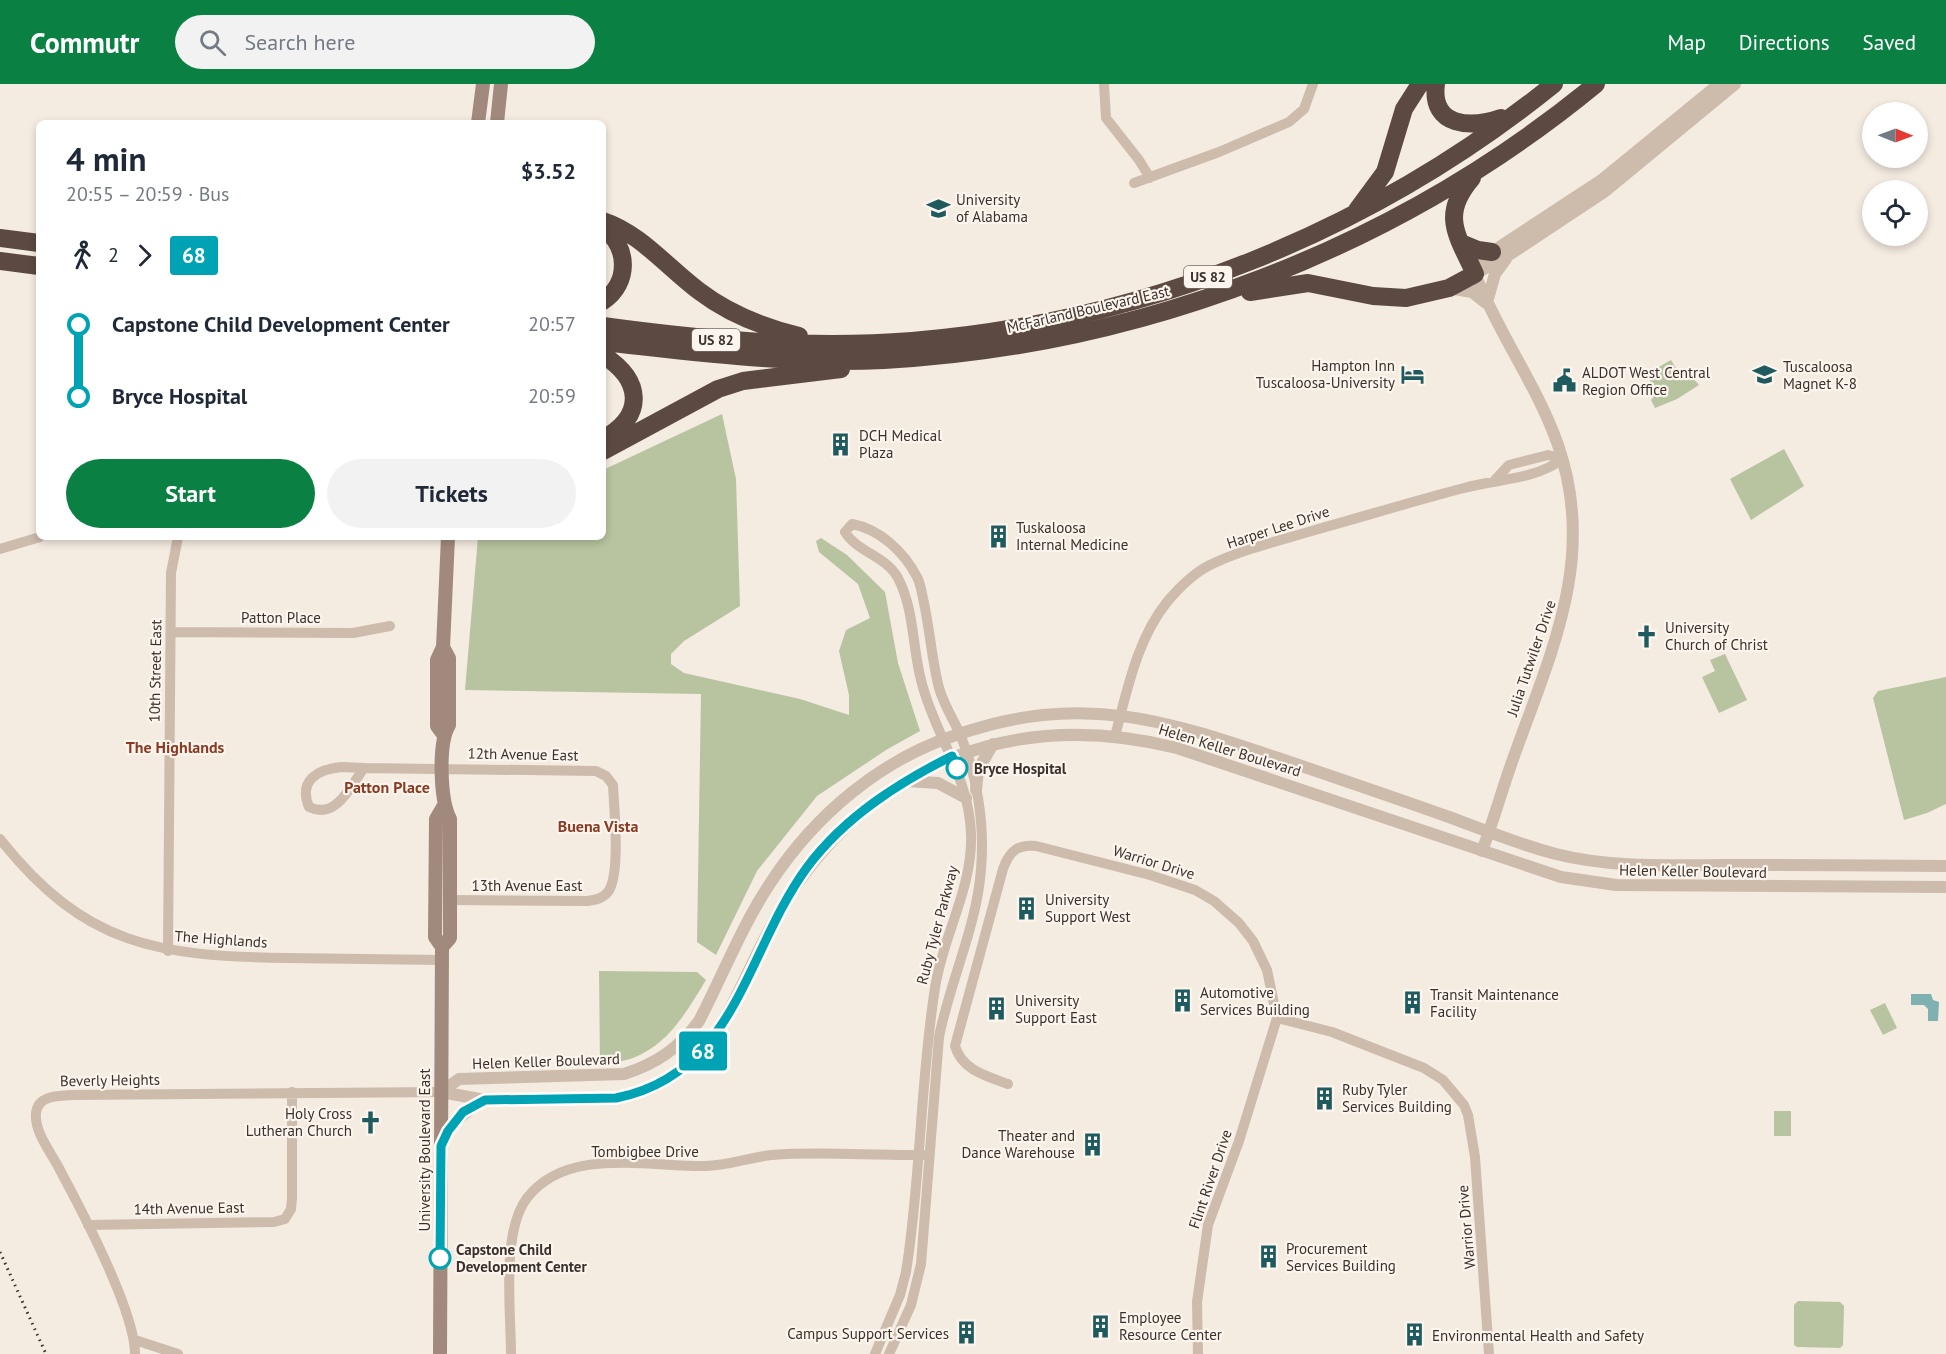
<!DOCTYPE html>
<html lang="en">
<head>
<meta charset="utf-8">
<style>
  body { margin:0; font-family:"PT Sans",sans-serif; background:#f2f2f3; color:#1f2937; height:100vh; display:flex; flex-direction:column; font-size:22px; white-space:nowrap }
  * { box-sizing:border-box; margin:0 }
  p { font-size:20px; color:#747a83 }
  .icon { flex:none; width:33px; height:33px; fill:none; stroke:currentColor; stroke-width:2; stroke-linecap:round; stroke-linejoin:round }
  .map { position:relative; flex:1; overflow:hidden }
  .sheet { position:absolute; left:36px; top:36px; width:570px; height:420px; display:flex; flex-direction:column; background:#fff; border-radius:9px; box-shadow:0 3px 9px #0003 }
  .sheet>* { flex:none }
  .badge { padding:0 12px; border-radius:4px; font-size:21px; line-height:39px }
  .needle { width:39px; rotate:91deg }
  .controls { position:absolute; left:1862px; top:18px; display:grid; gap:12px }
  .controls a { display:grid; place-items:center; width:66px; height:66px; border-radius:50%; background:#fff; box-shadow:0 3px 9px #0003; font-size:30px }
  .map>.badge { position:absolute; translate:-50% -50%; box-shadow:0 0 0 3px #fff }
  .legs { display:flex; align-items:center; gap:9px; height:66px; padding:0 30px; font-size:20px }
  .legs p { margin-inline-start:auto }
  .summary { display:flex; align-items:center; justify-content:space-between; height:102px; padding:0 30px }
  h1 { font-size:33px; font-weight:700; line-height:45px }
  .primary-button { display:flex; gap:12px; margin-top:auto; padding:12px 30px }
  .primary-button a { flex:1; height:69px; border-radius:36px; background:#0b8043; color:#fff; font-size:24px; font-weight:700; line-height:69px; text-align:center }
  .primary-button a+a { background:#f2f2f3; color:#1f2937 }
  ul { padding:0 30px; list-style:none }
  li { display:flex; align-items:center; gap:21px; height:72px; font-size:22px }
  li i { display:grid; place-items:center; width:9px; height:100%; margin:0 8px; background:currentColor }
  li i::after { content:''; width:15px; height:15px; margin:-8px; border:4px solid; border-radius:50%; background:#fff }
  li p { margin-inline-start:auto }
  li:first-child i { background:linear-gradient(#0000 50%,currentColor 0) }
  li:last-child i { background:linear-gradient(currentColor 50%,#0000 0) }
  header { display:flex; align-items:center; gap:36px; box-sizing:border-box; height:84px; padding:0 30px; background:#0b8043; color:#fff }
  header strong { font-size:28px }
  nav { display:flex; gap:33px; margin-inline-start:auto; font-size:21px }
  .search { width:420px; height:54px; background:#f2f2f3; display:flex; align-items:center; gap:15px; box-sizing:border-box; padding:0 21px; border-radius:33px; color:#747a83; font-size:22px }
  .map>svg:first-child { display:block }
  .green { fill:#b8c4a0 }
  .water { fill:#7fb0b2 }
  .lines { fill:none; stroke-linecap:round; stroke-linejoin:round }
  .minor { stroke:#cdbbac; stroke-width:10 }
  .tertiary { stroke:#cdbbac; stroke-width:12 }
  .secondary { stroke:#a18a7d; stroke-width:14 }
  .motorway { stroke:#5c4a42; stroke-width:18 }
  .rail { stroke:#3b302b; stroke-width:3; stroke-dasharray:1.5 4.5; stroke-linecap:butt }
  .line-1-casing { stroke:#fff; stroke-width:14 }
  .line-1 { stroke:#00a3b4; stroke-width:9 }
  .stop-1-dot { fill:#fff; stroke:#00a3b4; stroke-width:3 }
  .labels { text-anchor:middle; dominant-baseline:central; stroke-width:4.5; stroke-linejoin:round; paint-order:stroke }
  .shield { fill:#fbf5ee; stroke:#756b66; stroke-width:1.5 }
  .shield-label { font-size:14px; font-weight:bold; fill:#3b302b }
  .poi-label { font-size:15px; fill:#3b302b; stroke:#fbf5ee; text-anchor:start }
  .street-label { font-size:15px; fill:#3b302b; stroke:#fbf5ee }
  .stop-label { font-size:15px; font-weight:bold; fill:#3b302b; stroke:#fbf5ee; text-anchor:start }
  .neighbourhood-label { font-size:16px; font-weight:bold; fill:#8c3b22; stroke:#fbf5ee }
</style>
</head>
<body>
<header>
<strong>Commutr</strong>
<div class="search"><svg class="icon" aria-label="search" viewBox="0 0 24 24"><circle cx="10" cy="10" r="6"/><path d="M15 15l6 6"/></svg>Search here</div>
<nav><a>Map</a><a>Directions</a><a>Saved</a></nav>
</header>
<div class="map">
<svg width="1946" height="1270" viewBox="0 0 1946 1270">
  <rect width="100%" height="100%" fill="#f4ebe1"/>
  <path class="green" d="M1671 276 1682 294 1694 295 1699 301 1677 315 1655 324 1651 316 1657 308 1646 290Z
    M722 330 736 395 740 522 684 557 671 570V580L684 589 800 615 849 631V611L839 567 846 546 870 534 858 500 819 468 816 457 821 454 847 471 885 508 898 579 920 647 886 666 817 712 757 787 716 871 697 858 701 610 465 606 478 453H603V386Z
    M1784 365 1804 402 1751 436 1730 395Z
    M1725 570 1747 616 1719 629 1702 593 1715 587 1710 576Z
    M1946 593V720L1927 729 1904 736 1873 614 1878 607Z
    M599 887 697 888 706 896C687 927 669 960 633 974 623 978 610 978 600 980Z
    M1885 919 1897 944 1883 951 1870 926Z
    M1774 1027H1791V1052H1774Z
    M1798 1217 1840 1218 1844 1222 1843 1261 1840 1264 1797 1263 1794 1261V1221Z"/>
  <path class="water" d="M1911 910H1931L1933 916 1939 918 1938 937H1928V925L1924 921H1911Z"/>
  <g class="lines">
    <path class="minor" d="M1104 0 1106 34 1139 76 1150 94
      M1134 99 1219 68 1289 38 1304 25 1313 0
      M1495 396 1509 381 1548 371 1563 375
      M0 465 40 453
      M171 548 353 549 390 542
      M1115 652C1127 607 1137 555 1167 518 1178 505 1193 490 1208 482 1242 465 1279 457 1315 446 1365 432 1414 417 1464 404 1497 395 1534 396 1563 375
      M342 683 364 684C350 703 336 736 309 723 298 696 318 685 342 683Z
      M364 684 596 687 606 692 613 701C614 724 621 790 608 808 602 815 595 816 587 817L450 816
      M0 755C85 862 157 872 287 874 339 875 390 875 442 876
      M168 867 171 489 178 453
      M1277 934 1332 948 1424 984 1443 996 1464 1021 1468 1031 1475 1073 1489 1270
      M1008 1000C986 992 962 986 955 962L1003 785C1009 768 1017 760 1036 762L1150 791 1195 806 1214 817 1239 839 1253 857 1267 886 1277 934 1239 1057 1208 1141 1197 1218 1198 1270
      M88 1141 274 1138 285 1135 291 1125 292 1114V1008
      M135 1256 178 1270
      M135 1270C135 1227 83 1129 61 1088 53 1071 34 1049 36 1029 38 1011 58 1012 73 1011L441 1008
      M511 1270C511 1227 501 1148 527 1114 567 1062 649 1083 705 1082 728 1082 750 1073 772 1071 822 1067 873 1072 923 1071
      M875 1270 900 1211 906 1188C921 1094 920 998 935 904 943 851 973 804 971 750 969 692 936 653 922 600 912 565 915 527 898 494 886 472 857 468 845 448L852 440C880 445 904 468 917 493 921 500 922 511 924 519 930 547 932 577 939 604 944 621 953 635 960 650 977 691 985 740 981 785 977 842 950 897 939 953L921 1180 911 1221 889 1270"/>
    <path class="tertiary" d="M1475 190C1498 249 1537 301 1558 361 1596 470 1554 562 1517 664 1504 698 1495 733 1482 767
      M1475 190 1512 169 1604 108 1735 0
      M1475 190 1477 180 1492 168 1603 95 1719 0
      M1449 204 1472 208 1486 219
      M1487 218 1495 190 1506 175
      M907 697 938 699 966 714
      M976 706 978 686 993 660
      M441 1008 459 995 624 990C656 980 679 964 699 937 723 891 742 841 771 798 815 731 880 676 956 651 1081 608 1162 635 1281 675 1337 694 1393 713 1449 733 1484 746 1520 761 1556 770 1611 784 1670 781 1726 781 1799 781 1873 781 1946 782
      M441 1008 485 1016 616 1014C723 993 732 905 781 825 869 680 1012 623 1177 664L1561 793 1616 801 1946 803
      M441 1061C451 1039 464 1028 485 1016"/>
    <path class="secondary" d="M478 39 483 0
      M497 39 501 0
      M443 650 437 642V576L443 563 448 453
      M442 863 450 854V735C440 716 438 659 449 641V574L443 563
      M440 1270 442 863 435 853 436 735 443 723"/>
    <path class="motorway" d="M1436 0C1430 44 1472 44 1501 34
      M1357 126 1385 88 1404 25 1420 0
      M603 137C640 149 668 184 699 207 729 230 762 243 799 252
      M603 144C629 162 630 199 603 217
      M0 154 39 159
      M1461 159 1478 166 1492 168
      M0 177 39 182
      M1250 208 1308 199 1373 212 1406 214 1449 204 1475 190C1457 151 1440 131 1472 94
      M603 242C705 256 809 265 912 257 1146 238 1372 147 1554 0
      M603 258C696 268 790 281 884 276 1141 262 1397 164 1596 0
      M603 271C642 296 646 331 603 355
      M603 367 718 305 743 297 841 285"/>
    <path class="rail" d="M0 1168 46 1270"/>
  </g>
  <g class="lines">
    <defs>
      <path id="line-1" d="M440 1174 441 1062 448 1047 463 1028 485 1016 616 1014C737 990 745 867 808 782 845 733 898 699 952 672L957 684"/>
    </defs>
    <use href="#line-1" class="line-1-casing"/>
    <use href="#line-1" class="line-1"/>
  </g>
  <defs>
    <symbol id="university-bare" viewBox="-9 -9 18 18"><path d="M0-5L7-2L0 1L-7-2ZM-4 1L0 2.5L4 1V4Q0 6-4 4Z" fill="#1f5a5e" stroke="#fbf5ee" stroke-width="2.5" paint-order="stroke"/></symbol>
    <symbol id="hotel-bare" viewBox="-9 -9 18 18"><path d="M-6-4.5h1.5V1H6V5H4.5V3h-9V5H-6ZM-4 0a1.8 1.8 0 1 1 3.6 0ZM.5 0V-2.5h3Q6-2.5 6 0Z" fill="#1f5a5e" stroke="#fbf5ee" stroke-width="2.5" paint-order="stroke"/></symbol>
    <symbol id="school-bare" viewBox="-9 -9 18 18"><path d="M0-5L7-2L0 1L-7-2ZM-4 1L0 2.5L4 1V4Q0 6-4 4Z" fill="#1f5a5e" stroke="#fbf5ee" stroke-width="2.5" paint-order="stroke"/></symbol>
    <symbol id="civic-bare" viewBox="-9 -9 18 18"><path d="M-.6-6.5H3V-4.5H.6V-3L4-1V1h2V6H-6V1h2V-1L-.6-3ZM-1.2 2.5V6h2.4V2.5Z" fill="#1f5a5e" stroke="#fbf5ee" stroke-width="2.5" paint-order="stroke"/></symbol>
    <symbol id="building-bare" viewBox="-9 -9 18 18"><path d="M-4-6H4V6H1V3H-1V6H-4ZM-2.5-4.3h1.7v1.8h-1.7ZM.8-4.3h1.7v1.8H.8ZM-2.5-1h1.7V.8h-1.7ZM.8-1h1.7V.8H.8Z" fill="#1f5a5e" stroke="#fbf5ee" stroke-width="2.5" paint-order="stroke"/></symbol>
    <symbol id="church-bare" viewBox="-9 -9 18 18"><path d="M-1.2-6h2.4v3.5h3.3v2.4h-3.3V6h-2.4V-.1h-3.3v-2.4h3.3Z" fill="#1f5a5e" stroke="#fbf5ee" stroke-width="2.5" paint-order="stroke"/></symbol>
  </defs>
  <g fill-rule="evenodd">
    <use href="#university-bare" x="922" y="108" width="33" height="33"/>
    <use href="#hotel-bare" x="1396" y="274" width="33" height="33"/>
    <use href="#school-bare" x="1748" y="274" width="33" height="33"/>
    <use href="#civic-bare" x="1548" y="280" width="33" height="33"/>
    <use href="#building-bare" x="824" y="344" width="33" height="33"/>
    <use href="#building-bare" x="982" y="436" width="33" height="33"/>
    <use href="#church-bare" x="1630" y="536" width="33" height="33"/>
    <use href="#building-bare" x="1010" y="808" width="33" height="33"/>
    <use href="#building-bare" x="1166" y="900" width="33" height="33"/>
    <use href="#building-bare" x="1396" y="902" width="33" height="33"/>
    <use href="#building-bare" x="980" y="908" width="33" height="33"/>
    <use href="#building-bare" x="1308" y="998" width="33" height="33"/>
    <use href="#church-bare" x="354" y="1022" width="33" height="33"/>
    <use href="#building-bare" x="1076" y="1044" width="33" height="33"/>
    <use href="#building-bare" x="1252" y="1156" width="33" height="33"/>
    <use href="#building-bare" x="1084" y="1226" width="33" height="33"/>
    <use href="#building-bare" x="950" y="1232" width="33" height="33"/>
    <use href="#building-bare" x="1398" y="1234" width="33" height="33"/>
  </g>
  <g class="stop-1-dot">
    <circle cx="957" cy="684" r="10"/>
    <circle cx="440" cy="1174" r="10"/>
  </g>
  <g class="labels">
    <g class="shield">
      <rect x="1184" y="182" width="48" height="22" rx="4.5"/>
      <rect x="692" y="245" width="48" height="22" rx="4.5"/>
    </g>
    <g class="shield-label">
      <text x="1208" y="193">US 82</text>
      <text x="716" y="256">US 82</text>
    </g>
    <g class="poi-label">
      <text x="956" y="115">University<tspan x="956" dy="17">of Alabama</tspan></text>
      <text x="1395" y="281" text-anchor="end">Hampton Inn<tspan x="1395" dy="17">Tuscaloosa-University</tspan></text>
      <text x="1783" y="282">Tuscaloosa<tspan x="1783" dy="17">Magnet K-8</tspan></text>
      <text x="1582" y="288">ALDOT West Central<tspan x="1582" dy="17">Region Office</tspan></text>
      <text x="859" y="351">DCH Medical<tspan x="859" dy="17">Plaza</tspan></text>
      <text x="1016" y="443">Tuskaloosa<tspan x="1016" dy="17">Internal Medicine</tspan></text>
      <text x="1665" y="543">University<tspan x="1665" dy="17">Church of Christ</tspan></text>
      <text x="1045" y="815">University<tspan x="1045" dy="17">Support West</tspan></text>
      <text x="1200" y="908">Automotive<tspan x="1200" dy="17">Services Building</tspan></text>
      <text x="1430" y="910">Transit Maintenance<tspan x="1430" dy="17">Facility</tspan></text>
      <text x="1015" y="916">University<tspan x="1015" dy="17">Support East</tspan></text>
      <text x="1342" y="1005">Ruby Tyler<tspan x="1342" dy="17">Services Building</tspan></text>
      <text x="352" y="1029" text-anchor="end">Holy Cross<tspan x="352" dy="17">Lutheran Church</tspan></text>
      <text x="1075" y="1051" text-anchor="end">Theater and<tspan x="1075" dy="17">Dance Warehouse</tspan></text>
      <text x="1286" y="1164">Procurement<tspan x="1286" dy="17">Services Building</tspan></text>
      <text x="1119" y="1233">Employee<tspan x="1119" dy="17">Resource Center</tspan></text>
      <text x="949" y="1249" text-anchor="end">Campus Support Services</text>
      <text x="1432" y="1251">Environmental Health and Safety</text>
    </g>
    <g class="street-label">
      <text transform="translate(1088 225) rotate(-13)">McFarland Boulevard East</text>
      <text transform="translate(1278 443) rotate(-18)">Harper Lee Drive</text>
      <text x="281" y="533">Patton Place</text>
      <text transform="translate(1531 574) rotate(-71)">Julia Tutwiler Drive</text>
      <text transform="translate(155 587) rotate(-89)">10th Street East</text>
      <text transform="translate(1230 666) rotate(17)">Helen Keller Boulevard</text>
      <text transform="translate(523 670) rotate(1)">12th Avenue East</text>
      <text transform="translate(1154 778) rotate(17)">Warrior Drive</text>
      <text transform="translate(1693 787) rotate(1)">Helen Keller Boulevard</text>
      <text x="527" y="801">13th Avenue East</text>
      <text transform="translate(937 841) rotate(-75)">Ruby Tyler Parkway</text>
      <text transform="translate(221 855) rotate(4)">The Highlands</text>
      <text transform="translate(546 977) rotate(-2)">Helen Keller Boulevard</text>
      <text transform="translate(110 996) rotate(-1)">Beverly Heights</text>
      <text transform="translate(424 1066) rotate(-90)">University Boulevard East</text>
      <text x="645" y="1067">Tombigbee Drive</text>
      <text transform="translate(1210 1095) rotate(-71)">Flint River Drive</text>
      <text transform="translate(189 1124) rotate(-1)">14th Avenue East</text>
      <text transform="translate(1466 1143) rotate(-95)">Warrior Drive</text>
    </g>
    <g class="stop-label">
      <text x="974" y="684">Bryce Hospital</text>
      <text x="456" y="1165">Capstone Child<tspan x="456" dy="17">Development Center</tspan></text>
    </g>
    <g class="neighbourhood-label">
      <text x="175" y="663">The Highlands</text>
      <text x="387" y="703">Patton Place</text>
      <text x="598" y="742">Buena Vista</text>
    </g>
  </g>
</svg>
<div class="controls">
<a><svg class="needle" viewBox="-14 -14 28 28"><path d="M0-13l5 13h-10z" fill="#e53935"/><path d="M0 13l5-13h-10z" fill="#747a83"/></svg></a>
<a><svg class="icon" aria-label="locate" viewBox="0 0 24 24"><circle cx="12" cy="12" r="6"/><path d="M12 2v4M12 18v4M2 12h4M18 12h4"/></svg></a>
</div>
<b class="badge" style="left:703px;top:967px;background:#00a3b4;color:#fff">68</b>
<section class="sheet">
<div class="summary"><div><h1>4 min</h1><p>20:55 – 20:59 · Bus</p></div><b>$3.52</b></div>
<div class="legs"><svg class="icon" aria-label="walk" viewBox="0 0 24 24"><circle cx="13" cy="4" r="2"/><path d="M13 8l-2 6 4 7M11 14l-3 7M7 12l3-4h3l4 4"/></svg>2<svg class="icon" aria-label="forward" viewBox="0 0 24 24"><path d="M9 5l7 7-7 7"/></svg><b class="badge" style="background:#00a3b4;color:#fff">68</b></div>
<ul>
<li><i style="color:#00a3b4"></i><b>Capstone Child Development Center</b><p>20:57</p></li>
<li><i style="color:#00a3b4"></i><b>Bryce Hospital</b><p>20:59</p></li>
</ul>
<div class="primary-button"><a>Start</a><a>Tickets</a></div>
</section>
</div>
</body>
</html>
